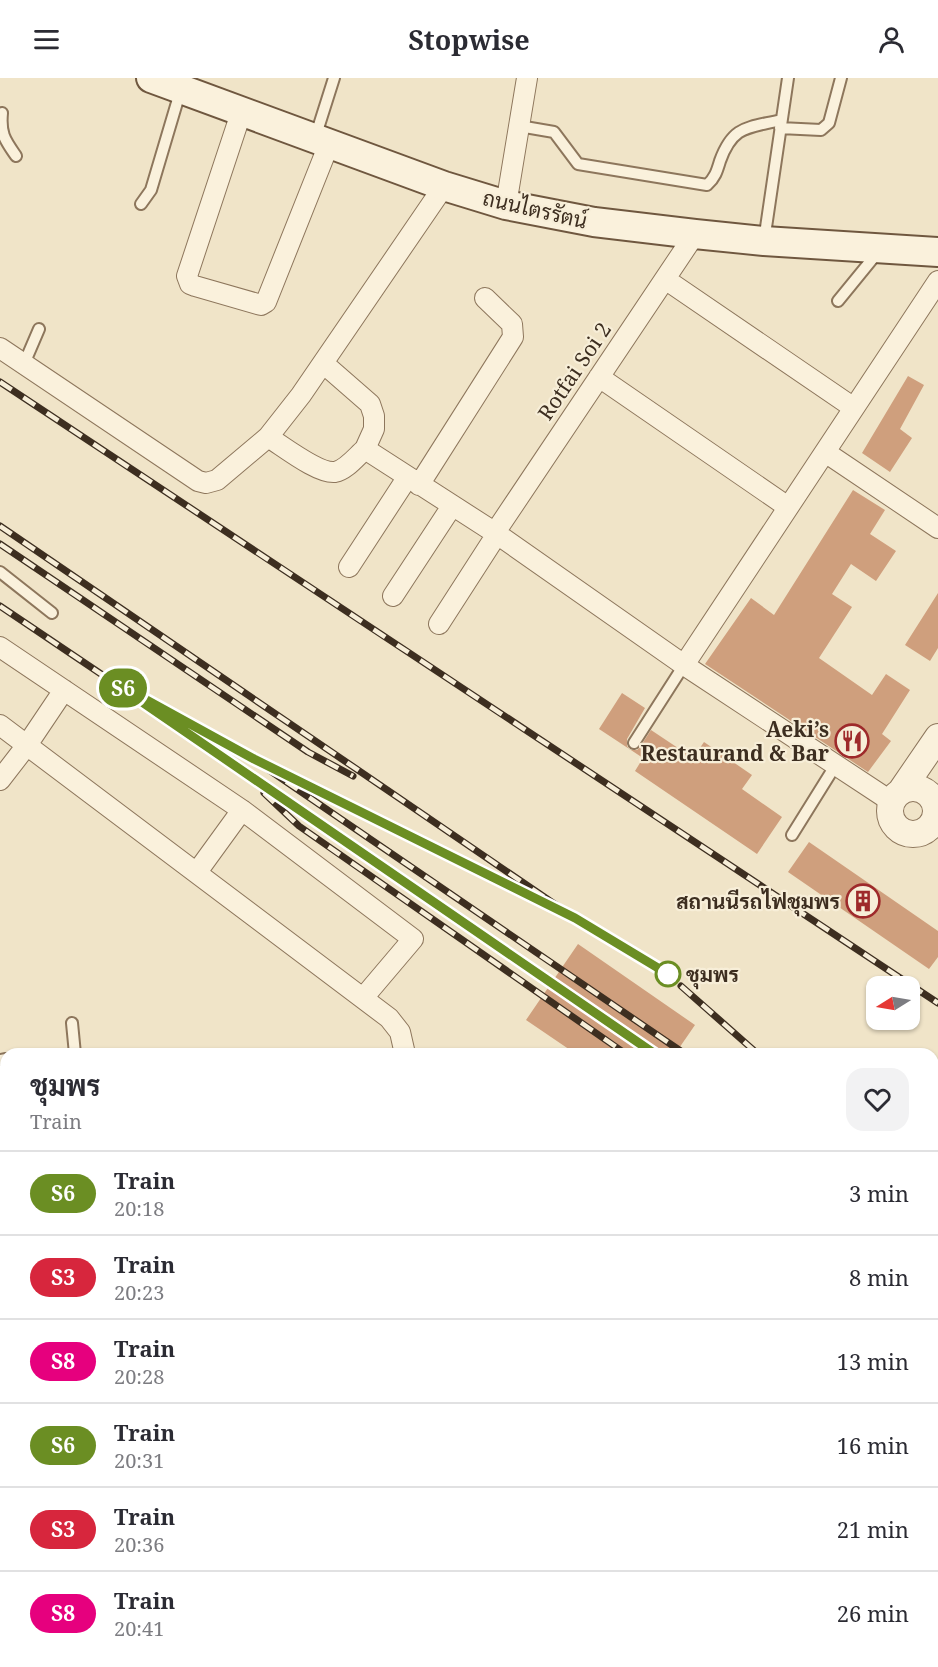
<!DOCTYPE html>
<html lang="en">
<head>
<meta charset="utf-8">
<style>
  body { margin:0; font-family:"Noto Serif",Sarabun,serif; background:#f2f2f3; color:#2b2b33; height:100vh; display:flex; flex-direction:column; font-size:22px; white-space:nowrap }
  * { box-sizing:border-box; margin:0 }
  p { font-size:20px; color:#7c7c81 }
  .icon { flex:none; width:33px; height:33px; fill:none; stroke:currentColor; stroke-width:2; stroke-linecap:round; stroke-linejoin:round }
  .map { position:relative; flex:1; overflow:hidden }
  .panel { position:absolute; left:0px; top:970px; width:939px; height:620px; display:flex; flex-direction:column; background:#fff; border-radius:18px 18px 0 0; box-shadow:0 2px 4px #0004 }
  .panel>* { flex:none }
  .badge { padding:0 12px; border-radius:20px; font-size:21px; line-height:39px }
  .needle { width:39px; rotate:259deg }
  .buttons { position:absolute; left:866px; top:898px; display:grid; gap:12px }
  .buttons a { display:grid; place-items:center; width:54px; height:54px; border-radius:12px; background:#fff; box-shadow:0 2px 4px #0004; font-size:30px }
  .map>.badge { position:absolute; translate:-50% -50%; box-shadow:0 0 0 3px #fff }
  .round { display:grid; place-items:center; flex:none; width:63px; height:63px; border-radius:18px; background:#f2f2f3 }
  .summary { display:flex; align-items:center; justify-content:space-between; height:102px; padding:0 30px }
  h1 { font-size:28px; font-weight:700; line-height:45px }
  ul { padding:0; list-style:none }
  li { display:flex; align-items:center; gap:18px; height:84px; padding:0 30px; border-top:2px solid #e1e1e2 }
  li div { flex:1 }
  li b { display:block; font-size:22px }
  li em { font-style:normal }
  li .badge { min-width:66px; font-weight:700; text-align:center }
  header { display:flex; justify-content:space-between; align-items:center; height:78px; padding:0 30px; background:#fff; font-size:27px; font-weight:700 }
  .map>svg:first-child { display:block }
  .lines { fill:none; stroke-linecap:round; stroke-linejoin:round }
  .river { stroke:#a9c4bc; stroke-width:38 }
  .building { fill:#cf9f7d }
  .service-casing { stroke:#8d765c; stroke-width:14 }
  .minor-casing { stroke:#8d765c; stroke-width:22 }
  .tertiary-casing { stroke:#8d765c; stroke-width:28 }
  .secondary-casing { stroke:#6f573f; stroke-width:32 }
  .service { stroke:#faf1dc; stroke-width:10 }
  .minor { stroke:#faf1dc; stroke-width:20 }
  .tertiary { stroke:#faf1dc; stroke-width:26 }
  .secondary { stroke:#faf1dc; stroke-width:28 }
  .rail-casing { stroke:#3d2e20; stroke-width:7 }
  .rail { stroke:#f7eed8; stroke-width:4.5; stroke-dasharray:14; stroke-linecap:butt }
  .line-casing { stroke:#fff; stroke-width:14 }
  .line { stroke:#6b8e23; stroke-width:9 }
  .stop-dot { fill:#fff; stroke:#6b8e23; stroke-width:3 }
  .labels { text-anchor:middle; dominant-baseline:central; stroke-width:4.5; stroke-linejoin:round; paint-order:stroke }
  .street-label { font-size:21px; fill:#3d2e20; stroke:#f7eed8 }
  .poi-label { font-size:21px; font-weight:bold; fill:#3d2e20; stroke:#f7eed8; text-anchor:end }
  .stop-label { font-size:21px; font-weight:bold; fill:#3d2e20; stroke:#f7eed8; text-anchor:start }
</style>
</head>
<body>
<header><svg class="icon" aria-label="menu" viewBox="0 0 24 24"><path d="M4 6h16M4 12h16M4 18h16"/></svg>Stopwise<svg class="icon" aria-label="person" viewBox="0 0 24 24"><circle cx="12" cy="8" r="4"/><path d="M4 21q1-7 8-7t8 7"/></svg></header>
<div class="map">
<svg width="938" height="1589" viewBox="0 0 938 1589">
  <rect width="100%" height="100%" fill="#f0e4c8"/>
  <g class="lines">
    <path class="river" d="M295 1589 303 1584
      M927 1589V1584"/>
  </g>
  <path class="building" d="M908 298 924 307 900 351 912 360 890 394 862 375Z
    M853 412 885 432 870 456 896 473 876 503 851 486 832 516 852 529 819 580 872 617 886 596 910 612 882 656 891 663 868 694 705 586 751 520 774 537Z
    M938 515V570L930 583 905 567Z
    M622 615 645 630 627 661V668L630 672H637L640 669 651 652 693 680 704 664 752 697 742 711 782 739 757 776 635 693 643 680 599 651Z
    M809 764 938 853V879L929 891 788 794Z
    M578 866 695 947 675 976H576L526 942Z"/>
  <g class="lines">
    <defs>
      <path id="service" d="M2 35C0 56 5 62 16 78
        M519 48 554 54 578 86 707 107C715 100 717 93 720 83 733 47 748 50 781 42
        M780 50 821 52 829 45 841 0
        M315 60 334 0
        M141 126 151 112 181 11
        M764 163 788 0
        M838 223 878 174
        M24 286 39 251
        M0 494 52 535
        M634 665 684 587
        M792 757 835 688
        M72 945 75 976
        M0 982 6 981
        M0 1058 6 1057
        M0 1386 6 1389"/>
      <path id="minor" d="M242 32 187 198 190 206 195 208 261 227 266 224 329 66
        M506 127 527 0
        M665 201 854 330
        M0 270 198 403 206 405 217 402 268 359C283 368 318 396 335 394 346 392 356 379 365 371L497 456 684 587 892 724
        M323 285 370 326 374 338V351L365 371
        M599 299 788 429
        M268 359 301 317 444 108
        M825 374 938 450
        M419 407 513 259 512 246 485 220
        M494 456 695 156
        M349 489 407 400
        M393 518 452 428
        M439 546 497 456
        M0 569 242 732 413 861 363 920
        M684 587 938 203
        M0 647 389 940 400 954 405 976
        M0 702 27 667 64 612
        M197 794 242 732
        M0 1078 6 1151
        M933 1215 938 1218
        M0 1281 6 1248"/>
      <path id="tertiary" d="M890 733a23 23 0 1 1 46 0a23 23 0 1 1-46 0Z
        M901 713 938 659"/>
      <path id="secondary" d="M151 0 444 108 506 127 594 144 695 156 764 163 938 174"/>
    </defs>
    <use href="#service" class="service-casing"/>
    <use href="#minor" class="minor-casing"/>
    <use href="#tertiary" class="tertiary-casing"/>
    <use href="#secondary" class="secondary-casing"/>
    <use href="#service" class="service"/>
    <use href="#minor" class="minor"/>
    <use href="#tertiary" class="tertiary"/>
    <use href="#secondary" class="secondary"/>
    <defs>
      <path id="rail" d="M0 304 938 925
        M0 448 575 840
        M0 466 308 674 353 698
        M0 528 110 602 253 681 685 976
        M177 647 655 976
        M295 702 532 819
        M264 715 299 748 626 976
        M567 836 668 896
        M681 908 758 976
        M933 1079 938 1082
        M933 1134 938 1138
        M933 1168 938 1171
        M933 1180 938 1183"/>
    </defs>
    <use href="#rail" class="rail-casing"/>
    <use href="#rail" class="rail"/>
  </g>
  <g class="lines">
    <defs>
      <path id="line" d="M655 976 110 602 254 681 575 840 668 896"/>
    </defs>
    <use href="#line" class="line-casing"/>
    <use href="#line" class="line"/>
  </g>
  <defs>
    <symbol id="restaurant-ring" viewBox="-11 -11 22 22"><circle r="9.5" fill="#f7eed8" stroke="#9e2a2b" stroke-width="1.5"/><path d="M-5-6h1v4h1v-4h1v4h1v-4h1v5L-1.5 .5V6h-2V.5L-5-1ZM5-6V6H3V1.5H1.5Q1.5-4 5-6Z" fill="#9e2a2b"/></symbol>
    <symbol id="building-ring" viewBox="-11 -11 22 22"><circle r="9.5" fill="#f7eed8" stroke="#9e2a2b" stroke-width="1.5"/><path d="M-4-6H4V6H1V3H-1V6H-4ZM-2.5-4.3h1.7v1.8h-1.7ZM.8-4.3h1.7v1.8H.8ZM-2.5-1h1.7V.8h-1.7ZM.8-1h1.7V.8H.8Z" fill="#9e2a2b"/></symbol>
  </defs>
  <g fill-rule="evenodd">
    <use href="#restaurant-ring" x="833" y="644" width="38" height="38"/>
    <use href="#building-ring" x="844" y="804" width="38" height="38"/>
  </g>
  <circle class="stop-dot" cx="668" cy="896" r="12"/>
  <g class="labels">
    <g class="street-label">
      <text transform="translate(535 131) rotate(13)">ถนนไตรรัตน์</text>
      <text transform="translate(574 293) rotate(-56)">Rotfai Soi 2</text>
    </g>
    <g class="poi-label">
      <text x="829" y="651">Aeki’s<tspan x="829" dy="24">Restaurand &amp; Bar</tspan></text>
      <text x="840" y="823">สถานนีรถไฟชุมพร</text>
    </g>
    <g class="stop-label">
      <text x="686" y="896">ชุมพร</text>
    </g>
  </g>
</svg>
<div class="buttons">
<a><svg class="needle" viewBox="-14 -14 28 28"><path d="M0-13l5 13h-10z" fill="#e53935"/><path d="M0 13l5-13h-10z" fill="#7c7c81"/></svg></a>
</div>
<b class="badge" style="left:123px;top:610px;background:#6b8e23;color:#fff">S6</b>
<section class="panel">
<div class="summary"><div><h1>ชุมพร</h1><p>Train</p></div><a class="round"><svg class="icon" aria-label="heart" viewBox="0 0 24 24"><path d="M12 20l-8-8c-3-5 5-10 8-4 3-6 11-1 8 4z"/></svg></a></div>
<ul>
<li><span class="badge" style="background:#6b8e23;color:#fff">S6</span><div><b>Train</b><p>20:18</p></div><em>3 min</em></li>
<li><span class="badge" style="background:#d7263d;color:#fff">S3</span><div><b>Train</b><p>20:23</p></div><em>8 min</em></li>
<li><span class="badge" style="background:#e6007e;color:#fff">S8</span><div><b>Train</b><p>20:28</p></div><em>13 min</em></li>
<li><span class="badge" style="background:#6b8e23;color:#fff">S6</span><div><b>Train</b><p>20:31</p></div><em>16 min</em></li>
<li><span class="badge" style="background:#d7263d;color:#fff">S3</span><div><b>Train</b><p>20:36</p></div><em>21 min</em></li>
<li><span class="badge" style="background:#e6007e;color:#fff">S8</span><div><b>Train</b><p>20:41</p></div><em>26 min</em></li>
</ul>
</section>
</div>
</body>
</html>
